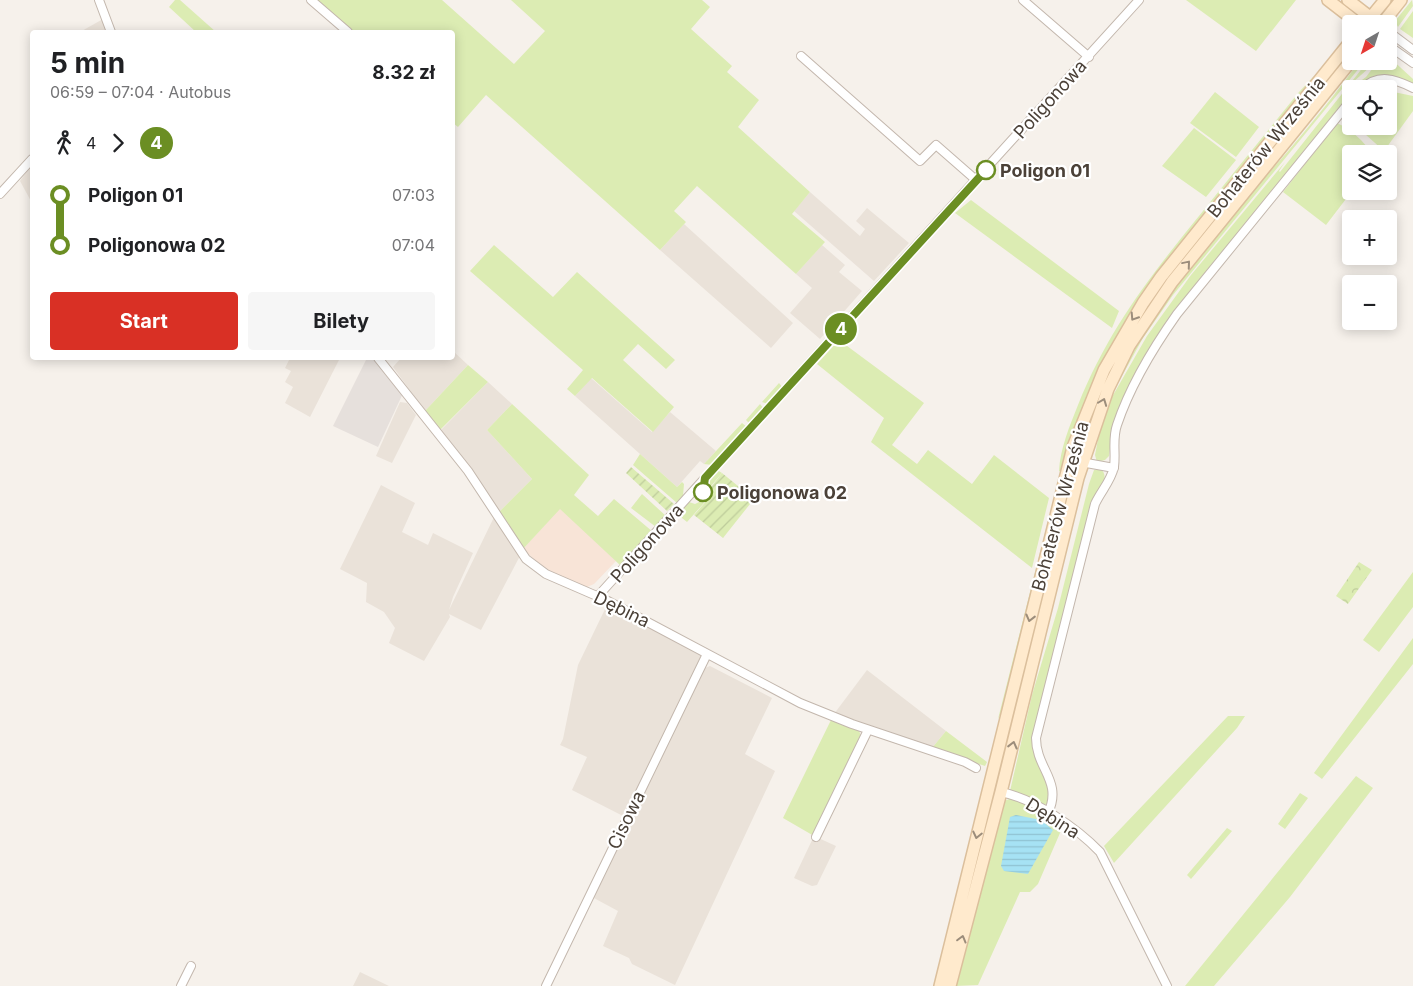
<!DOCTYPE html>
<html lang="pl">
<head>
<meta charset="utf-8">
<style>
  body { margin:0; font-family:Inter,sans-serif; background:#f6f6f6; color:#202124; height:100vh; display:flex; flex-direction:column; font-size:19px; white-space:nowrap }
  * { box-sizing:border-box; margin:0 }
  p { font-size:16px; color:#757577 }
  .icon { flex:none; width:28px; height:28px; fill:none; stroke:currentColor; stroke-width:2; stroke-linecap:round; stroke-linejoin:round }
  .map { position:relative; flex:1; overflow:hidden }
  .details { position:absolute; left:30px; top:30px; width:425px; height:330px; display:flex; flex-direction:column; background:#fff; border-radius:5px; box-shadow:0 2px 12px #0003 }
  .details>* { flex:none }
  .badge { padding:0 10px; border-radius:16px; font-size:18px; line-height:32px }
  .needle { width:32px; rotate:219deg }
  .controls { position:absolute; left:1342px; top:15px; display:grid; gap:10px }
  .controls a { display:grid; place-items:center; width:55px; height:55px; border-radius:5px; background:#fff; box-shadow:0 2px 12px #0003; font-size:25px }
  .map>.badge { position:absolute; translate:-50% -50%; box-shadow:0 0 0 2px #fff }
  .legs { display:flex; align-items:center; gap:8px; height:55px; padding:0 20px; font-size:16px }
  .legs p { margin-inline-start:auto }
  .overview { display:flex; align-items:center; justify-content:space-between; height:85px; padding:0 20px }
  h1 { font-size:28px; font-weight:700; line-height:38px }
  .primary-button { display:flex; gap:10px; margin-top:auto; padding:10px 20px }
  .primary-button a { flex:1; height:58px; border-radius:5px; background:#d93025; color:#fff; font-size:20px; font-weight:700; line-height:58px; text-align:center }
  .primary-button a+a { background:#f6f6f6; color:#202124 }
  ul { padding:0 20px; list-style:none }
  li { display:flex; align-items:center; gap:18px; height:50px; font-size:19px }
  li i { display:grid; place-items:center; width:8px; height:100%; margin:0 6px; background:currentColor }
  li i::after { content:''; width:12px; height:12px; margin:-6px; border:4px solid; border-radius:50%; background:#fff }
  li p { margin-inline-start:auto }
  li:first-child i { background:linear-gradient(#0000 50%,currentColor 0) }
  li:last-child i { background:linear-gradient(currentColor 50%,#0000 0) }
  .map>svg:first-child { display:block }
  .residential { fill:#eae2d9 }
  .commercial { fill:#f8e4d7 }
  .industrial { fill:#e6e0dc }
  .grass { fill:#dcecb3 }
  .forest { fill:url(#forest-crowns) }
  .garden { fill:url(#garden-furrows) }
  .water { fill:url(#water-rules) }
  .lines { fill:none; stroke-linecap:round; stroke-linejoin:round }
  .street-casing { stroke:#c3b7ad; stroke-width:10 }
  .secondary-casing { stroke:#dbbf9c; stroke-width:14 }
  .street { stroke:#fff; stroke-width:8 }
  .secondary { stroke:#ffeacd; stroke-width:11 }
  .oneway { stroke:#9c8d7b }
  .line-1-casing { stroke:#fff; stroke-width:11 }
  .line-1 { stroke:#6b8e23; stroke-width:8 }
  .stop-1-dot { fill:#fff; stroke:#6b8e23; stroke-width:2.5 }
  .labels { text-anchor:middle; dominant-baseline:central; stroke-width:4.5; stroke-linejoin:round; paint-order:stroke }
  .street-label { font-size:18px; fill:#4b4138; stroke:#fff }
  .stop-label { font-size:18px; font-weight:bold; fill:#4b4138; stroke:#fff; text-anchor:start }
</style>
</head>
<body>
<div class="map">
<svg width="1413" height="986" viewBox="0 0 1413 986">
  <defs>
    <pattern id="forest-crowns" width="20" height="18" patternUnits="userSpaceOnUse" patternTransform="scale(1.25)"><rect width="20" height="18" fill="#dcecb3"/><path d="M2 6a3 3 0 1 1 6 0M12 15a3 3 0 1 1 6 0" fill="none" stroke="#becc9b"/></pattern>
    <pattern id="garden-furrows" width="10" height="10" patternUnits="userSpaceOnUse" patternTransform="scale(1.25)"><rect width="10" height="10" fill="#dcecb3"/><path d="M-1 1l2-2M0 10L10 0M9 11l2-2" fill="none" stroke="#becc9b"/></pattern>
    <pattern id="water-rules" width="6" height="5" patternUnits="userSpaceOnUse" patternTransform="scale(1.25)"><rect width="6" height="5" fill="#a6e2f4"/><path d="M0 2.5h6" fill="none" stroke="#90c3d2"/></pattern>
  </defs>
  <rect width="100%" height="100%" fill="#f6f1eb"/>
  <path class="residential" d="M109 18 115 32H80L103 19Z
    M32 164V203L20 181Z
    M810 192 860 236 865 229 856 221 867 208 909 243 874 281 794 211Z
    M684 224 793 323 771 348 660 250Z
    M822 245 845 265 839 272 862 291 820 339 790 313 812 288 796 274Z
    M453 351 468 365 425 411 393 367 401 358H452Z
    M290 358H340L310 417 285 403 293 387 285 382 291 371 285 368Z
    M591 378 652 432 670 412 716 451 704 464 700 461 677 487 575 396Z
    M488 382 512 404 487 430 532 479 499 512 440 431Z
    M400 402 407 403 416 415 392 463 376 456Z
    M381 485 415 503 402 532 428 545 433 533 473 553 453 597 449 610 496 513 522 552 481 630 449 614 450 617 424 661 389 643 395 628 384 612 366 602 367 583 340 569Z
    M607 605 702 654 625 817 572 790 587 757 560 745 563 739 578 665Z
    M710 666 772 698 745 754 775 771 675 985 632 964 629 958 603 946 618 911 592 897 705 668Z
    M867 670 946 731 932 748 834 714Z
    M814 836 836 846 817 885 812 886 794 878Z
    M360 972 389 986H353Z"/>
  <path class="commercial" d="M560 508 616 561 594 584 587 587 547 571 523 549Z"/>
  <path class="industrial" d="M367 358H375L404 391 378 447 333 426Z"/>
  <path class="grass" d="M175 0H180L216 32H196L169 7Z
    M314 0H442L514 64 545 31 511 0H702L710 7 691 29 732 66 727 72 759 100 738 127 810 192 792 214 825 242 796 274 697 186 674 211 686 222 660 250 486 95 458 127 453 123 452 32H350Z
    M1186 0H1296L1256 51Z
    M1412 0 1413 6 1398 27 1395 21Z
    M1413 11V38L1400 29Z
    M1351 47 1267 155 1107 380 1080 449 1105 380 1152 295Z
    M1389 57 1413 79V85C1393 75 1374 69 1357 89H1351V93V88L1366 77 1378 61H1389Z
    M1360 61H1365L1173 295 1143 338 1112 394C1145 304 1227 221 1289 150 1314 121 1337 91 1360 61Z
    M1368 61H1374C1368 72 1348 83 1346 92L1349 98 1189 294 1113 426 1109 456 1105 460 1097 462 1095 455 1100 429 1112 397 1147 336 1191 275 1285 162 1279 171 1280 172Z
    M1314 76 1312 82 1156 276 1123 324 1087 395 1062 472 1059 471C1060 449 1070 425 1078 405 1109 328 1151 275 1203 211 1235 171 1267 132 1299 92Z
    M1389 91 1413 96V111L1384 151 1356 126H1389Z
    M1215 92 1259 127 1236 157 1190 123Z
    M1337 123C1350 129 1365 141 1371 154H1351V180L1343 191 1349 195 1326 225 1283 192Z
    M1194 128 1236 160 1206 197 1162 166Z
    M971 200 1119 311 1112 328 955 213Z
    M494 245 553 297 577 272 675 360 666 369 638 344 623 360 674 407 653 432 592 378 575 396 567 389 583 370 470 271Z
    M839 340 924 403 892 445 917 464 928 450 972 484 994 455 1049 498 1032 568 871 442 884 418 817 364Z
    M468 365 488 382 440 430 425 411Z
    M779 383 783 388 768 404 762 402Z
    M512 404 589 475 574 495 598 516 614 499 653 532 621 566 560 509 523 549 499 512 532 479 487 430Z
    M760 404 764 409 749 423 746 420Z
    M742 423 747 427 712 465 704 464Z
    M640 454 677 487 682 482 684 484 683 496 677 503 633 465Z
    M1101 469C1111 479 1097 490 1093 501L1033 742C1035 767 1051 777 1049 802L1044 806 1010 791 1032 695 1058 608 1089 484 1094 470Z
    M717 470 722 473 711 486 715 491 706 501 704 497H707L709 492 706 491 711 477Z
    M1069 478 1074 479 1001 773 996 772Z
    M642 494 666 516 656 527 631 508Z
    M701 501 704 503 687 522 677 514 689 502 695 504Z
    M1046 529V537L1005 705 998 719Z
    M1413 572V607L1379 652 1363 640Z
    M1413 638V664L1322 779 1314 773Z
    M1228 716H1245L1237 728 1114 863 1104 846Z
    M831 720 859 730 861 737 814 836 783 818Z
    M946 731 987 762 985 766 932 748Z
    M1356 776 1373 788 1290 897 1214 986H1185Z
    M1300 793 1308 798 1285 829 1278 824Z
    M1012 798 1038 809 1063 826 1038 884 1030 892H1020L978 985 955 986 1004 801Z
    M1227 828 1232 831 1191 879 1187 875Z"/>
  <path class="forest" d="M1359 562 1372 570 1348 604 1336 596Z"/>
  <path class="garden" d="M631 467 674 504 667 511 626 473Z
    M722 473 754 499 723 538 694 515 715 491 711 487Z"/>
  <path class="water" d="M1016 815 1041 820 1053 830 1028 874 1004 871 1001 866 1010 817Z"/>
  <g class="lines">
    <defs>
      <path id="street" d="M99 0 111 32
        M311 0 348 32
        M1023 0 1089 57
        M1389 32 1413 50
        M1389 46 1413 63
        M801 56 920 161 936 145 976 180
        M1362 89C1378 73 1395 79 1413 88
        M0 194 32 159
        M378 358 468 471 526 559 546 574 606 600 800 703 852 724 965 762 976 768
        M1070 460 1114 468
        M597 597 1139 0
        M1001 792C1035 799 1077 828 1100 852L1167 986
        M1048 813C1063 781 1036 769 1036 738L1095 504C1101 491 1111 481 1114 467 1116 453 1112 439 1117 425 1130 386 1153 348 1177 314L1351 100
        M816 837 868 730
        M181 986 191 966
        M546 986 707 654"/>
      <path id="secondary" d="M1328 0 1359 24
        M1348 0 1379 24
        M1367 22 1385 0
        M1382 24 1401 0
        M940 986 1073 447 1104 370 1143 303 1161 277 1351 41
        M950 986 1001 792 1078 478 1108 389 1129 346 1172 282 1351 61"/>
    </defs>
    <use href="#street" class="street-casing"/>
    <use href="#secondary" class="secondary-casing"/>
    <use href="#street" class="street"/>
    <use href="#secondary" class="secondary"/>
  </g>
  <defs><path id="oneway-chevron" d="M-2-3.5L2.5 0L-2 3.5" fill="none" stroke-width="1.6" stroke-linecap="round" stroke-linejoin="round" transform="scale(1.25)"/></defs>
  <g class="oneway">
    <use href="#oneway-chevron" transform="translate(1187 264) rotate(-50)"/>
    <use href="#oneway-chevron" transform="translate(1134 317) rotate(123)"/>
    <use href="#oneway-chevron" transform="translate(1103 402) rotate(-69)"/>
    <use href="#oneway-chevron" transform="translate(1030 618) rotate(104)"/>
    <use href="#oneway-chevron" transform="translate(1013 745) rotate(-76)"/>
    <use href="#oneway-chevron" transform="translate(977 835) rotate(103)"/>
    <use href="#oneway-chevron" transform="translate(962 939) rotate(-75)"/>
  </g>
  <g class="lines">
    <defs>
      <path id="line-1" d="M703 492 705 478 986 170"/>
    </defs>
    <use href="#line-1" class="line-1-casing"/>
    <use href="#line-1" class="line-1"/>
  </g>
  <g class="stop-1-dot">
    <circle cx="986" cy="170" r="9"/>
    <circle cx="703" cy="492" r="9"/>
  </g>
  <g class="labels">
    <g class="street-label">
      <text transform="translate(1050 99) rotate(-48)">Poligonowa</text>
      <text transform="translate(1266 147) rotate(-51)">Bohaterów Września</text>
      <text transform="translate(1060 506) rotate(-75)">Bohaterów Września</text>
      <text transform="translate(647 543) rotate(-48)">Poligonowa</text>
      <text transform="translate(622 609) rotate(26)">Dębina</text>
      <text transform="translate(1053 818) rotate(32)">Dębina</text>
      <text transform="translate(626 820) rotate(-64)">Cisowa</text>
    </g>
    <g class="stop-label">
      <text x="1000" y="170">Poligon 01</text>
      <text x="717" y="492">Poligonowa 02</text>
    </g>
  </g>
</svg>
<div class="controls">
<a><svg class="needle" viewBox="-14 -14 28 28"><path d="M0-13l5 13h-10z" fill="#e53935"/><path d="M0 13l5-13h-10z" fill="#757577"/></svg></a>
<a><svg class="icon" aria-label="locate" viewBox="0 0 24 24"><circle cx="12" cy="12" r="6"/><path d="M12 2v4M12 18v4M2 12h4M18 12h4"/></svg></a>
<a><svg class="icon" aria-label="layers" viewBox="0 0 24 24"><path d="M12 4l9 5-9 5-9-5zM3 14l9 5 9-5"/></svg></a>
<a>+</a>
<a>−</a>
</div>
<b class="badge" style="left:841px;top:329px;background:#6b8e23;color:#fff">4</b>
<section class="details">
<div class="overview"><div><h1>5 min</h1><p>06:59 – 07:04 · Autobus</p></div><b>8.32 zł</b></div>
<div class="legs"><svg class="icon" aria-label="walk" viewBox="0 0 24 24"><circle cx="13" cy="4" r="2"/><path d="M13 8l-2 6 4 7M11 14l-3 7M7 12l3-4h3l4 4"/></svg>4<svg class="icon" aria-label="forward" viewBox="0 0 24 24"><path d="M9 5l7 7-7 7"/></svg><b class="badge" style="background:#6b8e23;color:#fff">4</b></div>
<ul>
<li><i style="color:#6b8e23"></i><b>Poligon 01</b><p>07:03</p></li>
<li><i style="color:#6b8e23"></i><b>Poligonowa 02</b><p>07:04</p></li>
</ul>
<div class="primary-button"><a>Start</a><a>Bilety</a></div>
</section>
</div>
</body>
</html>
